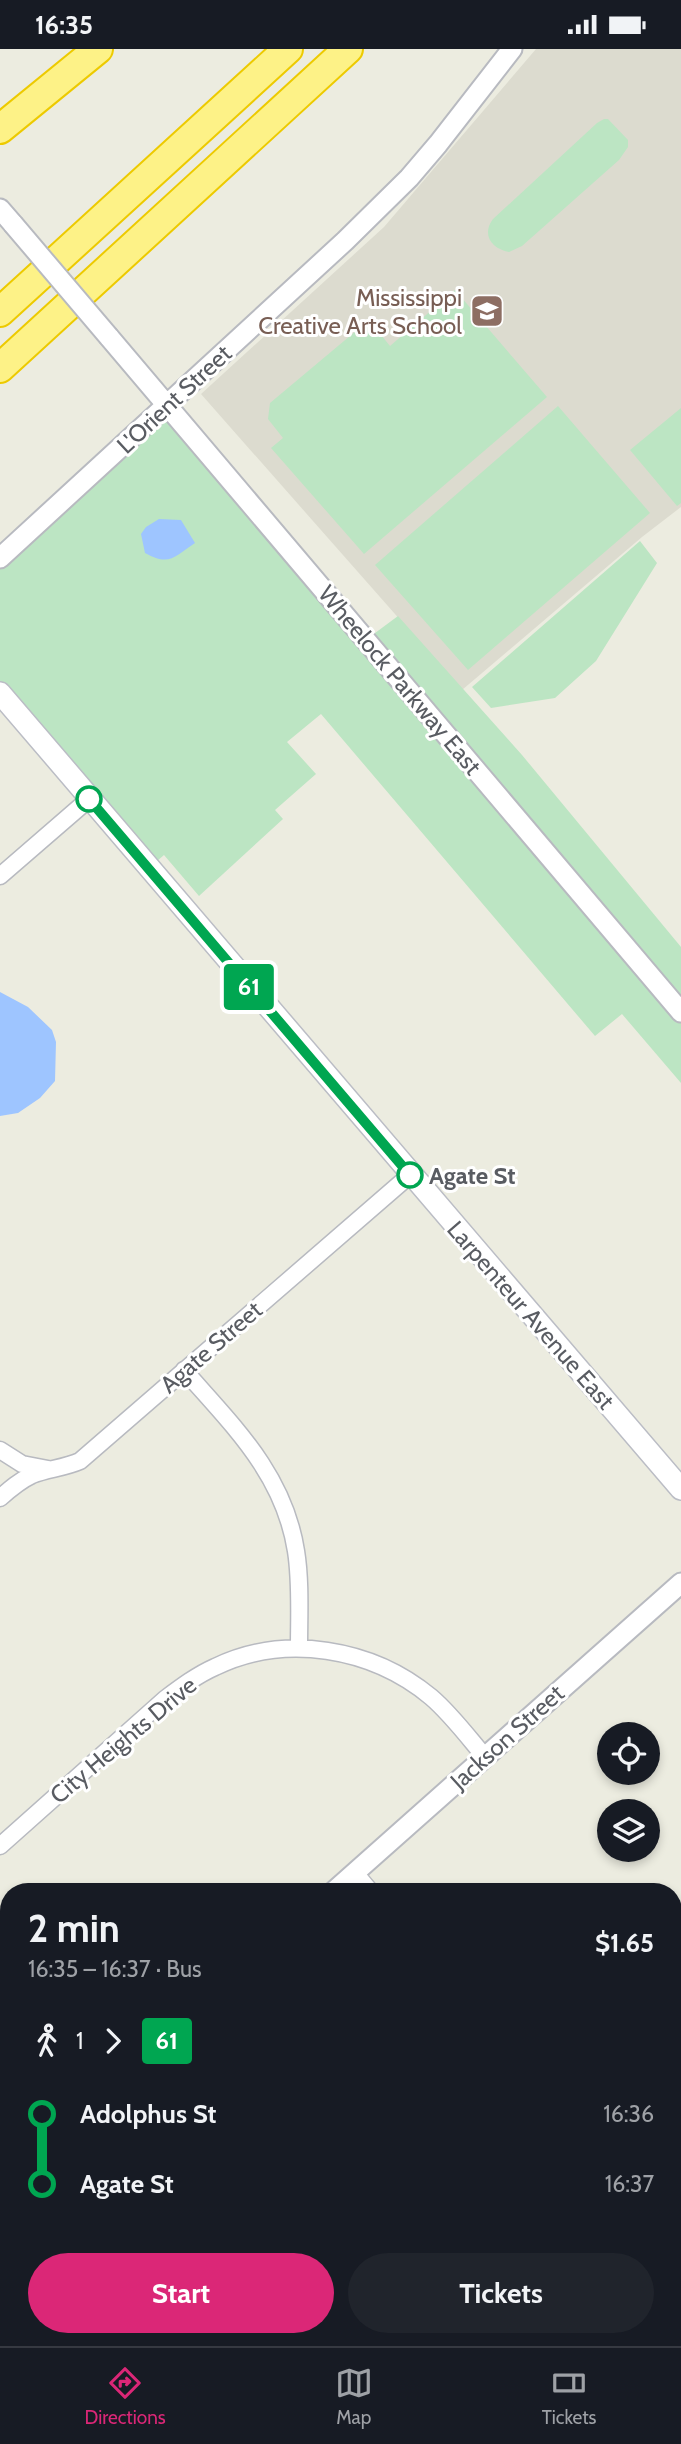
<!DOCTYPE html>
<html lang="en">
<head>
<meta charset="utf-8">
<style>
  body { margin:0; font-family:Cabin,sans-serif; background:#20242c; color:#f1f3f6; height:100vh; display:flex; flex-direction:column; font-size:26px; white-space:nowrap }
  * { box-sizing:border-box; margin:0 }
  p { font-size:23px; color:#9ea1a6 }
  .icon { flex:none; width:38px; height:38px; fill:none; stroke:currentColor; stroke-width:2; stroke-linecap:round; stroke-linejoin:round }
  .map { position:relative; flex:1; overflow:hidden }
  .details { position:absolute; left:0px; top:1834px; width:682px; height:464px; display:flex; flex-direction:column; background:#171b24; border-radius:28px 28px 0 0; box-shadow:0 4px 10px #0003 }
  .details>* { flex:none }
  .badge { padding:0 14px; border-radius:5px; font-size:24px; line-height:46px }
  .tools { position:absolute; left:597px; top:1673px; display:grid; gap:14px }
  .tools a { display:grid; place-items:center; width:63px; height:63px; border-radius:50%; background:#171b24; box-shadow:0 4px 10px #0003; font-size:35px }
  .map>.badge { position:absolute; translate:-50% -50%; box-shadow:0 0 0 4px #fff }
  .legs { display:flex; align-items:center; gap:10px; height:77px; padding:0 28px; font-size:23px }
  .legs p { margin-inline-start:auto }
  .head { display:flex; align-items:center; justify-content:space-between; height:119px; padding:0 28px }
  h1 { font-size:38px; font-weight:700; line-height:52px }
  .button { display:flex; gap:14px; margin-top:auto; padding:14px 28px }
  .button a { flex:1; height:80px; border-radius:42px; background:#db2777; color:#fff; font-size:28px; font-weight:700; line-height:80px; text-align:center }
  .button a+a { background:#20242c; color:#f1f3f6 }
  ul { padding:0 28px; list-style:none }
  li { display:flex; align-items:center; gap:24px; height:70px; font-size:26px }
  li i { display:grid; place-items:center; width:10px; height:100%; margin:0 9px; background:currentColor }
  li i::after { content:''; width:18px; height:18px; margin:-9px; border:5px solid; border-radius:50%; background:#171b24 }
  li p { margin-inline-start:auto }
  li:first-child i { background:linear-gradient(#0000 50%,currentColor 0) }
  li:last-child i { background:linear-gradient(currentColor 50%,#0000 0) }
  .status { display:flex; justify-content:space-between; align-items:center; height:49px; padding:0 35px; background:#171b24; direction:ltr }
  .status svg { height:19px; fill:currentColor }
  .menu { display:flex; justify-content:space-around; align-items:center; height:98px; border-top:2px solid #363941; background:#171b24; font-size:19px; color:#9ea1a6 }
  .menu a { display:grid; justify-items:center; gap:4px }
  .menu .on { color:#db2777 }
  .map>svg:first-child { display:block }
  .education { fill:#dcdbcf }
  .green { fill:#bce5c3 }
  .water { fill:#9ec5ff }
  .lines { fill:none; stroke-linecap:round; stroke-linejoin:round }
  .minor-casing { stroke:#b8bac0; stroke-width:19 }
  .tertiary-casing { stroke:#b8bac0; stroke-width:23 }
  .secondary-casing { stroke:#bbbdc5; stroke-width:24 }
  .motorway-casing { stroke:#edca00; stroke-width:32 }
  .minor { stroke:#fff; stroke-width:16 }
  .tertiary { stroke:#fff; stroke-width:19 }
  .secondary { stroke:#fff; stroke-width:21 }
  .motorway { stroke:#fdf287; stroke-width:28 }
  .tertiary-bridge-casing { stroke:#b8bac0; stroke-width:23; stroke-linecap:butt }
  .tertiary-bridge { stroke:#fff; stroke-width:19 }
  .line-1-casing { stroke:#fff; stroke-width:16 }
  .line-1 { stroke:#00a651; stroke-width:10 }
  .stop-1-dot { fill:#fff; stroke:#00a651; stroke-width:3.5 }
  .labels { text-anchor:middle; dominant-baseline:central; stroke-width:6; stroke-linejoin:round; paint-order:stroke }
  .education-label { font-size:24px; fill:#785e54; stroke:#fff; text-anchor:end }
  .street-label { font-size:24px; fill:#595c62; stroke:#fff }
  .stop-label { font-size:24px; font-weight:bold; fill:#595c62; stroke:#fff; text-anchor:start }
</style>
</head>
<body>
<div class="status"><b>16:35</b><svg viewBox="0 0 49 12"><path d="M0 12V9h3v3zM5 12V6h3v6zM10 12V3h3v9zM15 12V0h3v12zM26 1h20v11H26zM47 4h2v5h-2z"/></svg></div>
<div class="map">
<svg width="681" height="2297" viewBox="0 0 681 2297">
  <rect width="100%" height="100%" fill="#ecece0"/>
  <path class="education" d="M536 0H681V458L642 488 462 641 201 345 384 178Z"/>
  <path class="green" d="M604 70H608L628 91V98L619 111 522 197 509 203C492 200 481 186 493 170L597 74Z
    M455 241 547 348 364 505 271 399 283 389 268 370 270 354 369 271 390 297Z
    M168 357 367 590 398 567 522 706 681 898V1034L622 965 595 987 321 665 287 693 316 725 275 761 283 770 199 847 164 806 149 819 0 644V509Z
    M558 357 650 464 468 621 375 516Z
    M681 359V454L677 457 630 401Z
    M640 492 657 514 596 612 555 649 491 659 472 638Z"/>
  <path class="water" d="M159 470 181 471 195 494C175 507 170 518 145 504L141 485 146 478Z
    M0 943 28 958 52 981 56 993 55 1032 40 1049 18 1064 0 1067Z"/>
  <g class="lines">
    <defs>
      <path id="minor" d="M0 827 89 750
        M184 1321C233 1377 284 1425 296 1502 301 1533 299 1567 299 1599
        M0 1401 22 1415 48 1420
        M0 1449C10 1440 19 1432 32 1426 47 1420 64 1419 80 1412L410 1126
        M0 1797 165 1650C181 1638 197 1626 215 1618 285 1584 372 1599 431 1648 451 1665 468 1688 485 1708
        M355 1824 371 1843
        M674 1872 681 1866
        M674 2192 681 2200"/>
      <path id="tertiary" d="M0 160 13 175
        M109 288 681 963
        M0 509 345 192 409 129 438 95 512 0
        M333 1843 681 1534
        M0 2139 9 2131"/>
      <path id="secondary" d="M0 644 681 1440"/>
      <path id="motorway" d="M0 80 98 0
        M0 263 288 0
        M0 319 348 0"/>
    </defs>
    <use href="#minor" class="minor-casing"/>
    <use href="#tertiary" class="tertiary-casing"/>
    <use href="#secondary" class="secondary-casing"/>
    <use href="#motorway" class="motorway-casing"/>
    <use href="#minor" class="minor"/>
    <use href="#tertiary" class="tertiary"/>
    <use href="#secondary" class="secondary"/>
    <use href="#motorway" class="motorway"/>
    <defs>
      <path id="tertiary-bridge" d="M13 175 109 288"/>
    </defs>
    <use href="#tertiary-bridge" class="tertiary-bridge-casing"/>
    <use href="#tertiary-bridge" class="tertiary-bridge"/>
  </g>
  <g class="lines">
    <defs>
      <path id="line-1" d="M89 750 410 1126"/>
    </defs>
    <use href="#line-1" class="line-1-casing"/>
    <use href="#line-1" class="line-1"/>
  </g>
  <defs>
    <symbol id="school-square" viewBox="-11 -11 22 22"><rect x="-9" y="-9" width="18" height="18" rx="4" fill="#8d6e63" stroke="#fff"/><path d="M0-5L7-2L0 1L-7-2ZM-4 1L0 2.5L4 1V4Q0 6-4 4Z" fill="#fff"/></symbol>
  </defs>
  <g fill-rule="evenodd">
    <use href="#school-square" x="468" y="243" width="38" height="38"/>
  </g>
  <g class="stop-1-dot">
    <circle cx="89" cy="750" r="12"/>
    <circle cx="410" cy="1126" r="12"/>
  </g>
  <g class="labels">
    <g class="education-label">
      <text x="462" y="248">Mississippi<tspan x="462" dy="28">Creative Arts School</tspan></text>
    </g>
    <g class="street-label">
      <text transform="translate(174 350) rotate(-43)">L'Orient Street</text>
      <text transform="translate(400 631) rotate(50)">Wheelock Parkway East</text>
      <text transform="translate(531 1266) rotate(49)">Larpenteur Avenue East</text>
      <text transform="translate(211 1298) rotate(-41)">Agate Street</text>
      <text transform="translate(507 1688) rotate(-42)">Jackson Street</text>
      <text transform="translate(123 1691) rotate(-40)">City Heights Drive</text>
    </g>
    <g class="stop-label">
      <text x="429" y="1126">Agate St</text>
    </g>
  </g>
</svg>
<div class="tools">
<a><svg class="icon" aria-label="locate" viewBox="0 0 24 24"><circle cx="12" cy="12" r="6"/><path d="M12 2v4M12 18v4M2 12h4M18 12h4"/></svg></a>
<a><svg class="icon" aria-label="layers" viewBox="0 0 24 24"><path d="M12 4l9 5-9 5-9-5zM3 14l9 5 9-5"/></svg></a>
</div>
<b class="badge" style="left:249px;top:938px;background:#00a651;color:#fff">61</b>
<section class="details">
<div class="head"><div><h1>2 min</h1><p>16:35 – 16:37 · Bus</p></div><b>$1.65</b></div>
<div class="legs"><svg class="icon" aria-label="walk" viewBox="0 0 24 24"><circle cx="13" cy="4" r="2"/><path d="M13 8l-2 6 4 7M11 14l-3 7M7 12l3-4h3l4 4"/></svg>1<svg class="icon" aria-label="forward" viewBox="0 0 24 24"><path d="M9 5l7 7-7 7"/></svg><b class="badge" style="background:#00a651;color:#fff">61</b></div>
<ul>
<li><i style="color:#00a651"></i><b>Adolphus St</b><p>16:36</p></li>
<li><i style="color:#00a651"></i><b>Agate St</b><p>16:37</p></li>
</ul>
<div class="button"><a>Start</a><a>Tickets</a></div>
</section>
</div>
<nav class="menu">
<a class="on"><svg class="icon" aria-label="directions" viewBox="0 0 24 24"><path d="M12 3l9 9-9 9-9-9zM9 14v-3h6M13 9l2 2-2 2"/></svg>Directions</a>
<a><svg class="icon" aria-label="map" viewBox="0 0 24 24"><path d="M3 6l6-2 6 2 6-2v14l-6 2-6-2-6 2zM9 4v14M15 6v14"/></svg>Map</a>
<a><svg class="icon" aria-label="tickets" viewBox="0 0 24 24"><path d="M3 7h18v10H3zM15 7v10"/></svg>Tickets</a>
</nav>
</body>
</html>
